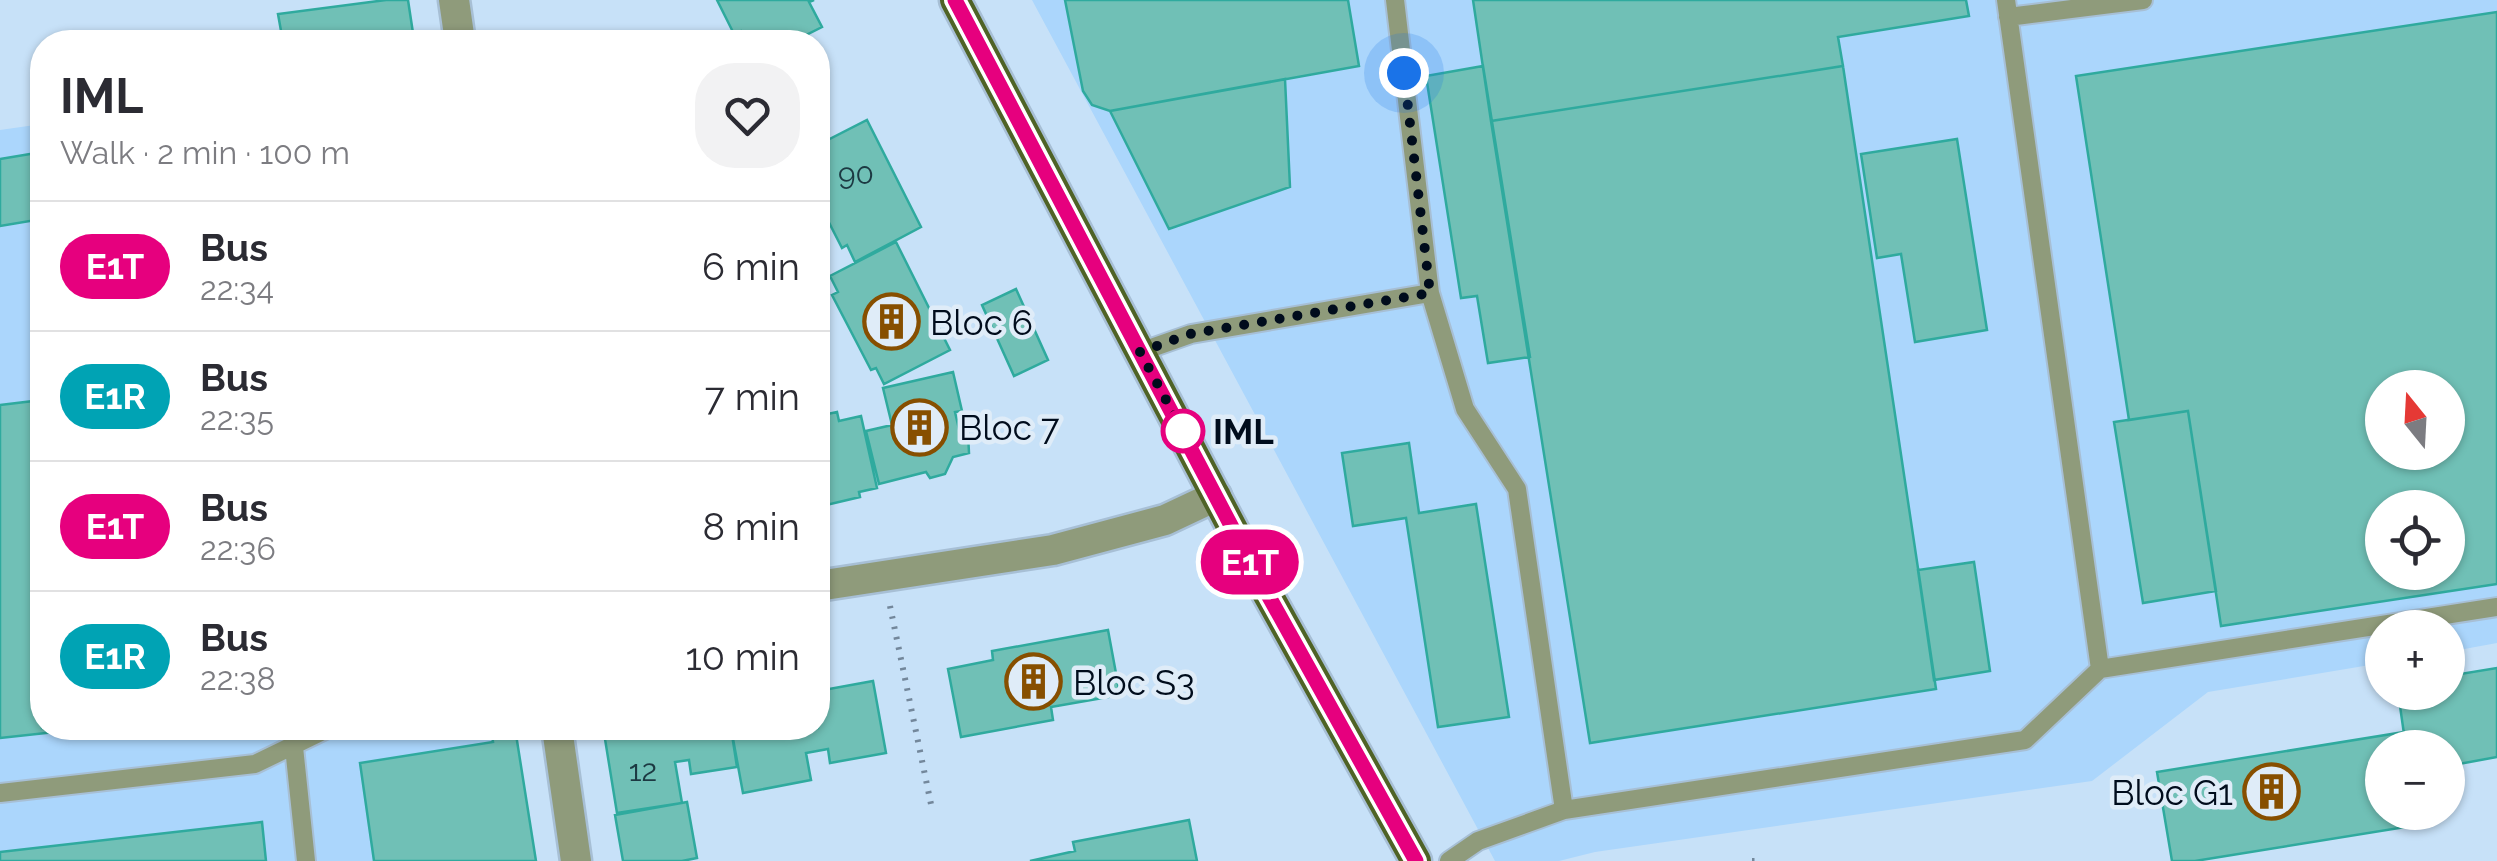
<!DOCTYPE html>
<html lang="en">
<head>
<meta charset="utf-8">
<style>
  body { margin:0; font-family:Raleway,sans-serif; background:#f2f2f3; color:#2b2b33; height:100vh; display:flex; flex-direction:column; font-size:38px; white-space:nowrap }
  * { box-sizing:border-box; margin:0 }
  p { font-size:32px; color:#7c7c81 }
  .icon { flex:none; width:55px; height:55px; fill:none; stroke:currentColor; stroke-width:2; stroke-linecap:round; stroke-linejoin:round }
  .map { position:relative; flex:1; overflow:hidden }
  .drawer { position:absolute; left:30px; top:30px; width:800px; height:710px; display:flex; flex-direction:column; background:#fff; border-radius:40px; box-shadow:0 2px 8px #0004 }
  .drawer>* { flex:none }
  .badge { padding:0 20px; border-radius:32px; font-size:35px; line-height:65px }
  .needle { width:65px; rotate:342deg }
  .fabs { position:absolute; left:2365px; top:370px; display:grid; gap:20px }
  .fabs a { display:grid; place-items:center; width:100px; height:100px; border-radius:50%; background:#fff; box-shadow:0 2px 8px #0004; font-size:50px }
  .you { position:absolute; width:50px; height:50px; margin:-25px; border:8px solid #fff; border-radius:50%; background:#1a73e8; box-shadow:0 0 0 15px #1a73e833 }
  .map>.badge { position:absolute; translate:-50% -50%; box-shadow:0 0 0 5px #fff }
  .round { display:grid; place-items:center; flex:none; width:105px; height:105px; border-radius:40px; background:#f2f2f3 }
  .head { display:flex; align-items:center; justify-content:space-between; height:170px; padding:0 30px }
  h1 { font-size:48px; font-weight:700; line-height:75px }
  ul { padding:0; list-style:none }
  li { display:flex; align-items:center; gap:30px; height:130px; padding:0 30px; border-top:2px solid #e1e1e2 }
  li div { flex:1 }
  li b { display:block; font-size:38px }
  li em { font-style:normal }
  li .badge { min-width:110px; font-weight:700; text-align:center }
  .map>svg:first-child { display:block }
  .built { fill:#abd6fc; fill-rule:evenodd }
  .building { fill:#70c0b6; stroke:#2faa9e; stroke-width:2.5; fill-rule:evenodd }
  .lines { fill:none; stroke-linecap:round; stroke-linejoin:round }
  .service-casing { stroke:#a7bfd5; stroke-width:22 }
  .minor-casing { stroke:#a7bfd5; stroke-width:35 }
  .primary-casing { stroke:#a7bfd5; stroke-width:35 }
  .path { stroke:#73879b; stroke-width:6; stroke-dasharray:2.5 8; stroke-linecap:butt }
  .service { stroke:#8f9b7b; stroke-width:18 }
  .minor { stroke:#8f9b7b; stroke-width:30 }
  .primary { stroke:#4f6326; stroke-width:30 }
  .line-casing { stroke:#fff; stroke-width:22 }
  .line { stroke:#e6007e; stroke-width:15 }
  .walk { stroke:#000c1c; stroke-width:10; stroke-dasharray:0 18 }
  .stop-dot { fill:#fff; stroke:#e6007e; stroke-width:5 }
  .labels { text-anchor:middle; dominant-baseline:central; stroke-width:9; stroke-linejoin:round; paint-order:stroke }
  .number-label { font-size:30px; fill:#1c3942 }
  .poi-label { font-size:35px; fill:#000c1c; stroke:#dfecf8; text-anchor:start }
  .stop-label { font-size:35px; font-weight:bold; fill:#000c1c; stroke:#dfecf8; text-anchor:start }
</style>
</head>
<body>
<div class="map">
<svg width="2497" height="861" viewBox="0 0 2497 861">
  <rect width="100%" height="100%" fill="#c7e1f8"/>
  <path class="built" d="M1032 0H2497V643L2448 652V628H2382V663L2208 692 2092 781 1595 852 1559 861H1495ZM2382 388H2448V452H2382ZM2382 508H2448V572H2382Z
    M42 124V728H515L536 861H0V130Z"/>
  <path class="building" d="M386 0H408L413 33 347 42H283L278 14Z
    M717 0H814L809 2 822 27 792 42 787 33 768 42H747L741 31 734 34Z
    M1065 0H1348L1359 66 1110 111 1092 105 1083 91Z
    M1473 0H1966L1969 16 1838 37 1843 66 1491 121Z
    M2497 12V584L2221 626 2188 411 2129 420 2076 76ZM2382 388H2448V452H2382ZM2382 508H2448V572H2382Z
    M1483 66 1530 357 1488 363 1477 296 1461 298 1426 76Z
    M1843 66 1936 689 1590 743 1491 121Z
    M1285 79 1290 187 1169 229 1110 111Z
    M867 120 921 227 855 262 847 245 842 248 818 201V145Z
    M1957 139 1987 330 1915 342 1901 254 1877 258 1861 154Z
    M42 152V219L0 226V159Z
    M896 242 950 350 884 384 876 368 871 370 832 295 838 292 830 276Z
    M1016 289 1048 360 1014 376 982 305Z
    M953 372 962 411 955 412 959 429 968 433 969 453 953 457 945 474 930 478 926 472 879 484 866 431 892 425 883 388Z
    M42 400V728H92L0 738V405Z
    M2188 411 2216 591 2143 603 2114 422Z
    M837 412 839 421 861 416 877 488 859 492 860 497 818 507V416Z
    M1409 443 1419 513 1476 504 1509 717 1438 727 1406 518 1353 526 1342 453Z
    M1974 562 1990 671 1934 680 1918 570Z
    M1108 630 1120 695 1051 707 1053 720 961 737 948 669 993 660 992 651Z
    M2497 668V757L2448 766V748H2406L2398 692H2448V676Z
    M873 681 886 753 830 763 828 749 806 753 811 780 743 793 731 728H818V691Z
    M491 728H515L536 861H374L360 763 493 742Z
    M634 728H731L737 767 691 774 689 760 675 762 682 803 617 813 605 739 635 734Z
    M2404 732 2406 748H2382V812H2417L2418 825 2195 861H2172L2157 772Z
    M687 802 697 858 682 861H623L615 815Z
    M1189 820 1197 861H1030L1075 851 1073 842Z
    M262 822 266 861H0V852Z"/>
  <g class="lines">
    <defs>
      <path id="service" d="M1395 0 1430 293 1465 409 1517 489 1564 810
        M2006 0 2100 669
        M2008 17 2143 0
        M1140 352 1191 334 1430 293
        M292 728 306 861
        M0 793 255 764 329 728
        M1449 861 1478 841 1564 810 2025 740 2100 669 2497 607"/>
      <path id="minor" d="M454 0 460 42
        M818 586 1053 550 1165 520 1216 496
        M557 728 576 861"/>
      <path id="primary" d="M955 0 1257 575 1416 861"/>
    </defs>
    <use href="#service" class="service-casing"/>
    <use href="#minor" class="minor-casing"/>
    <use href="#primary" class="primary-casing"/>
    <path class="path" d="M890 606 932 809
      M1752 861H1756"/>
    <use href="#service" class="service"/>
    <use href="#minor" class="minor"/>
    <use href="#primary" class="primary"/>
  </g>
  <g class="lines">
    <defs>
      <path id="line" d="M955 0 1257 575 1416 861"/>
    </defs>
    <use href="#line" class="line-casing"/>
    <use href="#line" class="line"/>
    <path class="walk" d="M1183 431 1140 352 1190 334 1430 293 1404 73"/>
  </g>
  <defs>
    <symbol id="building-ring" viewBox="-11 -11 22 22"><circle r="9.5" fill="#dfecf8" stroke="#874f00" stroke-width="1.5"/><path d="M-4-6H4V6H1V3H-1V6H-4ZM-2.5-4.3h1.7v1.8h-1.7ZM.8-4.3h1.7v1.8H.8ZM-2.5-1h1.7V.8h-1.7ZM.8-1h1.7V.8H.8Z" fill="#874f00"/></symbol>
  </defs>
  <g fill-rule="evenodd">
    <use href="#building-ring" x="860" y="290" width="63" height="63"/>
    <use href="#building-ring" x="888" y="396" width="63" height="63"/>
    <use href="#building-ring" x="1002" y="650" width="63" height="63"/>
    <use href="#building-ring" x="2240" y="760" width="63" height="63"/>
  </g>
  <circle class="stop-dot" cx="1183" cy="431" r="20"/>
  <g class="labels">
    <g class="number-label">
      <text x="856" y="173">90</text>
      <text x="643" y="770">12</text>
    </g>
    <g class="poi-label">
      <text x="930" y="322">Bloc 6</text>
      <text x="959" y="427">Bloc 7</text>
      <text x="1073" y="682">Bloc S3</text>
      <text x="2233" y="792" text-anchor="end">Bloc G1</text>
    </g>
    <g class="stop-label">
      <text x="1213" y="431">IML</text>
    </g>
  </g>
</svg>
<div class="fabs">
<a><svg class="needle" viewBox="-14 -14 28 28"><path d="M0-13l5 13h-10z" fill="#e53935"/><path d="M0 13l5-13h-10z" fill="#7c7c81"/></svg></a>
<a><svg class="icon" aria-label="locate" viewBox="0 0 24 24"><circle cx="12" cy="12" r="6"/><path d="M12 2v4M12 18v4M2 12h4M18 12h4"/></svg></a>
<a>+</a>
<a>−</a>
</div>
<div class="you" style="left:1404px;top:73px"></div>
<b class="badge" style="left:1250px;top:562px;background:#e6007e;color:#fff">E1T</b>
<section class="drawer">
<div class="head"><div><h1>IML</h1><p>Walk · 2 min · 100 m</p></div><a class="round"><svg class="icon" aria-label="heart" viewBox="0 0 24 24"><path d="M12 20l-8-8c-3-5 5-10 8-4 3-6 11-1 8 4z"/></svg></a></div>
<ul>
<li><span class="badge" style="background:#e6007e;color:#fff">E1T</span><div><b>Bus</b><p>22:34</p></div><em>6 min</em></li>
<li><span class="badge" style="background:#00a3b4;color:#fff">E1R</span><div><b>Bus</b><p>22:35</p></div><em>7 min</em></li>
<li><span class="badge" style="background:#e6007e;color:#fff">E1T</span><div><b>Bus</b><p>22:36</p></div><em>8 min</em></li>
<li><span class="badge" style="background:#00a3b4;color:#fff">E1R</span><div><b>Bus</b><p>22:38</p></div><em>10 min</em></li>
</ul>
</section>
</div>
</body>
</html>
